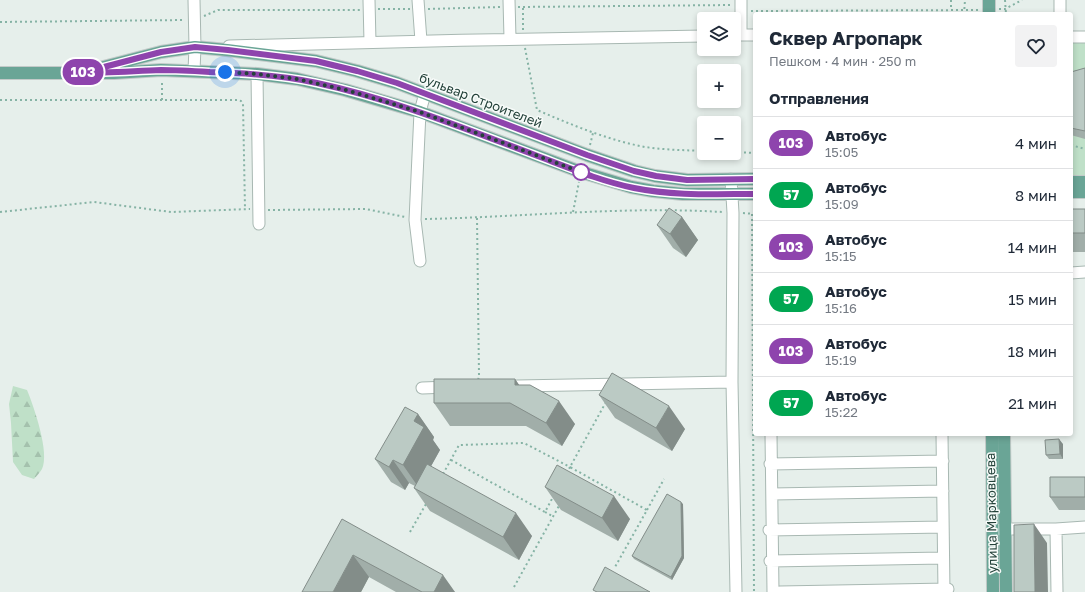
<!DOCTYPE html>
<html lang="ru">
<head>
<meta charset="utf-8">
<style>
  body { margin:0; font-family:"Golos Text",sans-serif; background:#f2f2f3; color:#1f2937; height:100vh; display:flex; flex-direction:column; font-size:15px; white-space:nowrap }
  * { box-sizing:border-box; margin:0 }
  p { font-size:13px; color:#747a83 }
  .icon { flex:none; width:22px; height:22px; fill:none; stroke:currentColor; stroke-width:2; stroke-linecap:round; stroke-linejoin:round }
  .map { position:relative; flex:1; overflow:hidden }
  .details { position:absolute; left:753px; top:12px; width:320px; height:424px; display:flex; flex-direction:column; background:#fff; border-radius:4px; box-shadow:0 2px 6px #0003 }
  .details>* { flex:none }
  .badge { padding:0 8px; border-radius:13px; font-size:14px; line-height:26px }
  .controls { position:absolute; left:697px; top:12px; display:grid; gap:8px }
  .controls a { display:grid; place-items:center; width:44px; height:44px; border-radius:4px; background:#fff; box-shadow:0 2px 6px #0003; font-size:20px }
  .you { position:absolute; width:20px; height:20px; margin:-10px; border:3px solid #fff; border-radius:50%; background:#1a73e8; box-shadow:0 0 0 6px #1a73e833 }
  .map>.badge { position:absolute; translate:-50% -50%; box-shadow:0 0 0 2px #fff }
  h2 { padding:0 16px; font-size:15px; line-height:36px }
  .round { display:grid; place-items:center; flex:none; width:42px; height:42px; border-radius:4px; background:#f2f2f3 }
  .headline { display:flex; align-items:center; justify-content:space-between; height:68px; padding:0 16px }
  h1 { font-size:19px; font-weight:700; line-height:30px }
  ul { padding:0; list-style:none }
  li { display:flex; align-items:center; gap:12px; height:52px; padding:0 16px; border-top:1px solid #e0e1e3 }
  li div { flex:1 }
  li b { display:block; font-size:15px }
  li em { font-style:normal }
  li .badge { min-width:44px; font-weight:700; text-align:center }
  .map>svg:first-child { display:block }
  .green { fill:#bfe0c8 }
  .forest { fill:url(#forest-firs) }
  .lines { fill:none; stroke-linecap:round; stroke-linejoin:round }
  .minor-casing { stroke:#a8b8b2; stroke-width:13 }
  .major-casing { stroke:#c2cac8; stroke-width:14 }
  .path { stroke:#86b3a5; stroke-width:2; stroke-dasharray:2 3; stroke-linecap:butt }
  .minor { stroke:#fff; stroke-width:11 }
  .major { stroke:#6aa596; stroke-width:12 }
  .wall { fill:#a1aea9 }
  .shaded-wall { fill:#838d89 }
  .building { fill:#bbcac4; stroke:#838d89 }
  .line-casing { stroke:#fff; stroke-width:9 }
  .line { stroke:#8e44ad; stroke-width:6 }
  .walk { stroke:#24423a; stroke-width:4; stroke-dasharray:0 7.2 }
  .stop-dot { fill:#fff; stroke:#8e44ad; stroke-width:2 }
  .labels { text-anchor:middle; dominant-baseline:central; stroke-width:3; stroke-linejoin:round; paint-order:stroke }
  .street-label { font-size:13px; fill:#24423a; stroke:#f7fbf9 }
</style>
</head>
<body>
<div class="map">
<svg width="1085" height="592" viewBox="0 0 1085 592">
  <defs>
    <pattern id="forest-firs" width="22" height="20" patternUnits="userSpaceOnUse"><rect width="22" height="20" fill="#bfe0c8"/><path d="M5 1l3.5 6h-7zM16 11l3.5 6h-7z" fill="#a4c1ad"/></pattern>
  </defs>
  <rect width="100%" height="100%" fill="#e6efeb"/>
  <path class="green" d="M1071 37H1085V182H1071Z"/>
  <path class="forest" d="M13 386 27 390C34 407 50 453 42 469 40 472 37 476 34 479L22 475 13 462 11 423 9 404Z"/>
  <g class="lines">
    <defs>
      <path id="minor" d="M369 0 370 42
        M418 0 421 41
        M509 0 510 38
        M1060 0V14
        M734 35H755
        M741 35V0
        M1071 37H1085
        M229 46C387 42 546 38 704 36
        M194 71 195 47 194 0
        M257 74 259 224
        M731 179 733 213 732 382 736 592
        M420 261 415 220 420 112 425 93
        M1071 273 1085 272
        M517 386 732 382
        M422 388 449 387
        M771 434 773 592
        M942 434 944 592
        M770 464 943 461
        M772 494 943 491
        M1056 529 1057 592
        M769 530 943 527
        M992 530 1005 529H1056L1085 527
        M770 561 943 558
        M780 592 948 589"/>
      <path id="major" d="M989 0V14
        M96 69 161 52 195 47 227 50 316 61 357 71 397 83 587 155 634 171 655 176 687 180 755 179
        M0 73H114L161 70 257 74 297 79 345 90 420 112 581 172 631 187 653 191 683 194H755
        M1071 182H1085
        M1071 192H1085
        M992 434 993 592
        M1004 434 1006 592"/>
    </defs>
    <use href="#minor" class="minor-casing"/>
    <use href="#major" class="major-casing"/>
    <path class="path" d="M951 0V10
      M1005 0 1006 14
      M518 7 732 5
      M378 9H410
      M428 9 500 7
      M999 9H1005L1022 0
      M751 11 978 10
      M964 14 965 0
      M204 16 218 10H360
      M0 22 184 20
      M523 30V7
      M525 48 537 110C572 125 608 140 645 147 665 150 684 150 704 151
      M0 100H238L241 101 243 104 245 209
      M162 100V80
      M590 145 593 133
      M1071 145 1085 149
      M734 152 755 153
      M268 210 366 209 405 217
      M0 212 94 202 171 212 250 209
      M573 212 579 182
      M743 213 755 214
      M752 214 754 592
      M477 218 479 375 478 381
      M425 219C524 217 623 206 722 212
      M606 402 570 467 647 510 615 567
      M451 460 545 512 553 497
      M443 474 459 445 524 443 570 467 567 473
      M647 510 664 479
      M545 512 552 516
      M410 532 426 504
      M514 587 560 504"/>
    <use href="#minor" class="minor"/>
    <use href="#major" class="major"/>
  </g>
  <path class="wall" d="M1085 68V139L1071 135V72Z
    M1071 209H1085V252H1071Z
    M682 217 698 240 686 257 673 248 657 225Z
    M515 379 519 385 575 424 562 446 526 426H450L434 403Z
    M599 395 685 429 672 451 615 418Z
    M418 414 434 437 433 440 440 450 431 466 532 536 519 560 430 511 414 488 415 486 409 483 405 490 391 482 375 459Z
    M1063 444V459H1049L1046 455Z
    M1085 477V510H1059L1050 497Z
    M545 487 630 519 618 541 561 510Z
    M683 504 684 558 672 580 634 559 632 556Z
    M342 519 455 592H396L369 577 361 592Z"/>
  <path class="shaded-wall" d="M682 217 698 240 686 257 670 234Z
    M515 379 531 402 515 385Z
    M559 401 575 424 562 446 546 423Z
    M669 406 685 429 672 451 656 428Z
    M418 414 434 437 433 440 440 450 419 488 403 465 414 421Z
    M1059 439 1063 444V459L1060 454Z
    M393 460 409 483 405 490 389 467Z
    M614 496 630 519 618 541 602 518Z
    M681 502 683 504 684 558 672 580 671 577Z
    M516 513 532 536 519 560 503 537Z
    M1034 524 1047 543 1048 592H1035Z
    M353 555 369 577 361 592H333Z
    M443 575 455 592H434Z"/>
  <path class="building" d="M1085 68V131L1071 128V72Z
    M669 208 682 217 670 234 657 225Z
    M1071 209H1085V233H1071Z
    M612 373 669 406 656 428 599 395Z
    M434 379H515V385H530L559 401 546 423 510 403H434Z
    M405 407 418 414 414 421 424 427 403 465 393 460 389 467 375 459Z
    M1059 439 1060 454 1046 455 1045 440Z
    M427 464 516 513 503 537 414 488Z
    M557 465 614 496 602 518 545 487Z
    M1050 477H1085V497H1050Z
    M667 494 681 502 682 556 671 577 632 556Z
    M342 519 443 575 434 592H422L353 555 333 592H302Z
    M1034 524 1035 592H1014V525Z
    M605 567 650 592H597L593 590Z"/>
  <g class="lines">
    <defs>
      <path id="line" d="M755 179 687 180 656 176 634 171 587 155 397 83 357 71 316 61 228 50 195 47 161 52 81 73C108 73 134 71 161 70 177 70 194 71 210 72 246 73 281 75 317 83 392 99 463 128 535 155 567 167 600 181 634 188 674 196 714 194 755 194"/>
    </defs>
    <use href="#line" class="line-casing"/>
    <use href="#line" class="line"/>
    <path class="walk" d="M225 72 257 74 297 79 346 90 420 112 581 172"/>
  </g>
  <circle class="stop-dot" cx="581" cy="172" r="8"/>
  <g class="labels">
    <g class="street-label">
      <text transform="translate(481 100) rotate(21)">бульвар Строителей</text>
      <text transform="translate(991 513) rotate(-91)">улица Марковцева</text>
    </g>
  </g>
</svg>
<div class="controls">
<a><svg class="icon" aria-label="layers" viewBox="0 0 24 24"><path d="M12 4l9 5-9 5-9-5zM3 14l9 5 9-5"/></svg></a>
<a>+</a>
<a>−</a>
</div>
<div class="you" style="left:225px;top:72px"></div>
<b class="badge" style="left:83px;top:72px;background:#8e44ad;color:#fff">103</b>
<section class="details">
<div class="headline"><div><h1>Сквер Агропарк</h1><p>Пешком · 4 мин · 250 m</p></div><a class="round"><svg class="icon" aria-label="heart" viewBox="0 0 24 24"><path d="M12 20l-8-8c-3-5 5-10 8-4 3-6 11-1 8 4z"/></svg></a></div>
<h2>Отправления</h2>
<ul>
<li><span class="badge" style="background:#8e44ad;color:#fff">103</span><div><b>Автобус</b><p>15:05</p></div><em>4 мин</em></li>
<li><span class="badge" style="background:#00a651;color:#fff">57</span><div><b>Автобус</b><p>15:09</p></div><em>8 мин</em></li>
<li><span class="badge" style="background:#8e44ad;color:#fff">103</span><div><b>Автобус</b><p>15:15</p></div><em>14 мин</em></li>
<li><span class="badge" style="background:#00a651;color:#fff">57</span><div><b>Автобус</b><p>15:16</p></div><em>15 мин</em></li>
<li><span class="badge" style="background:#8e44ad;color:#fff">103</span><div><b>Автобус</b><p>15:19</p></div><em>18 мин</em></li>
<li><span class="badge" style="background:#00a651;color:#fff">57</span><div><b>Автобус</b><p>15:22</p></div><em>21 мин</em></li>
</ul>
</section>
</div>
</body>
</html>
